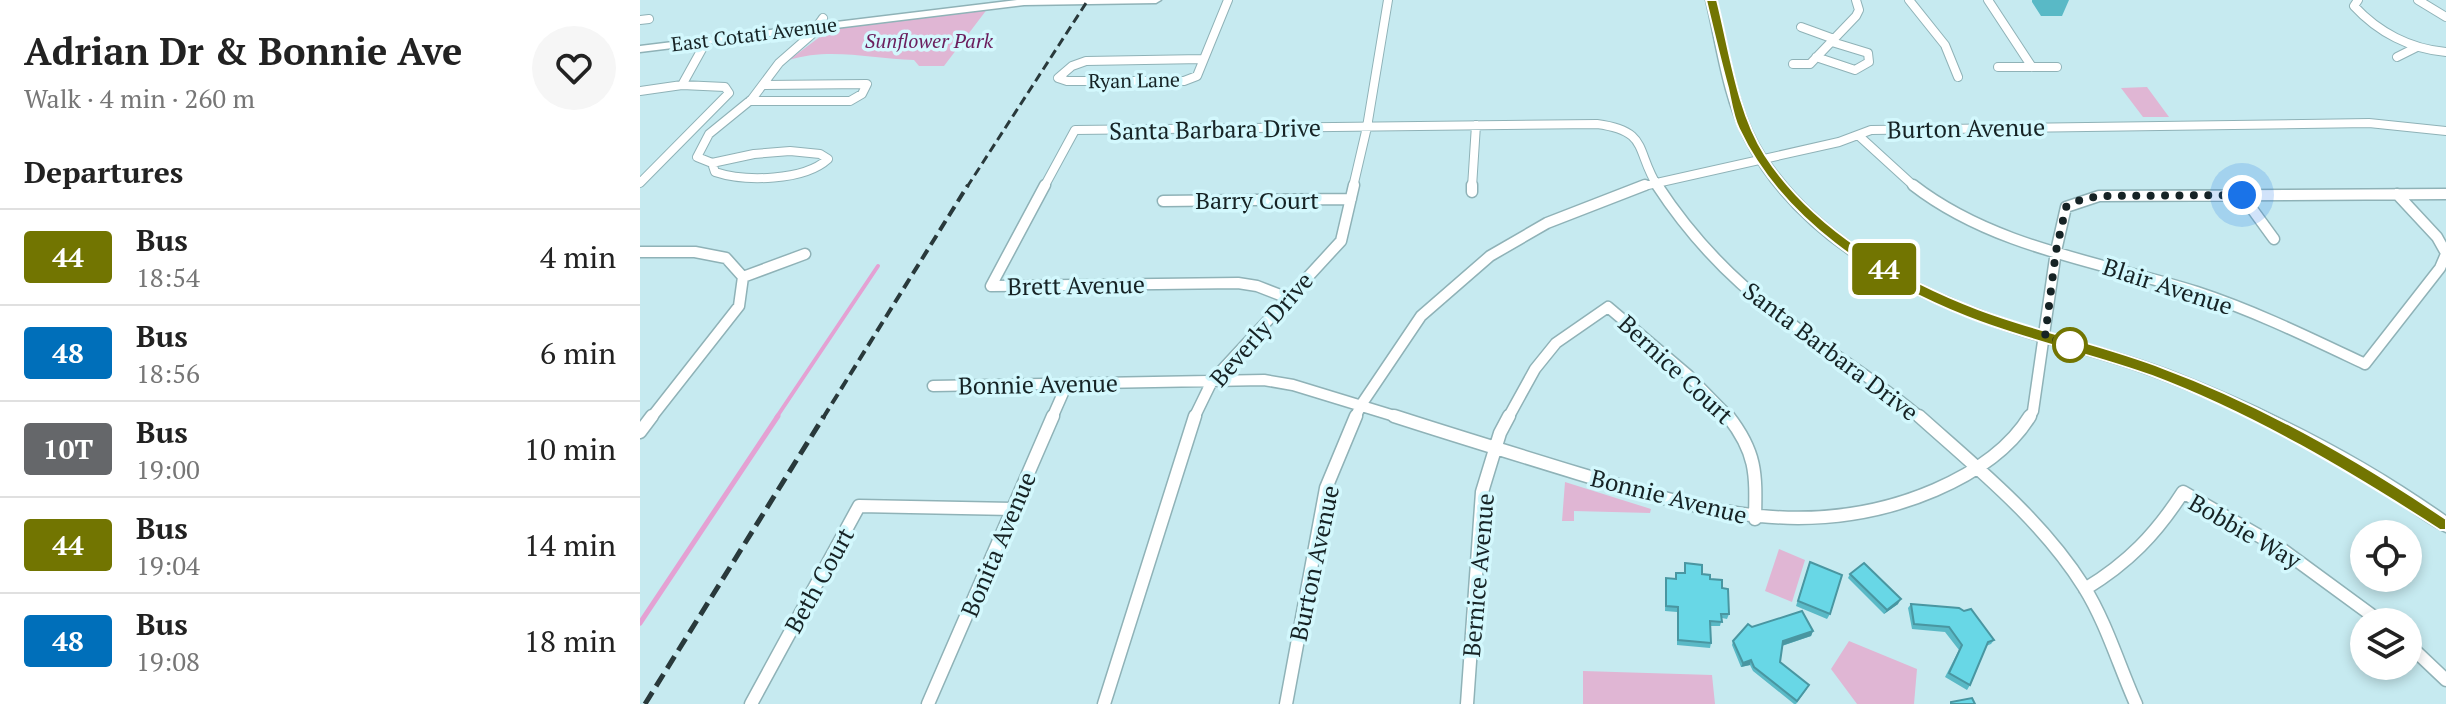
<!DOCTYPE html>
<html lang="en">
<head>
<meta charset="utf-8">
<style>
  body { margin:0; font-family:"PT Serif",serif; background:#f6f6f6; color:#222; height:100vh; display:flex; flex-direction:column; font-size:30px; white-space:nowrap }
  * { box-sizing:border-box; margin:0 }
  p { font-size:26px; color:#767676 }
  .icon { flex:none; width:44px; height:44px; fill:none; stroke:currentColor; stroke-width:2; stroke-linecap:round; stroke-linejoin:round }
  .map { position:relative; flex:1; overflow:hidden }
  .details { display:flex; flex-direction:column; background:#fff; width:640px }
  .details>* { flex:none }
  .badge { padding:0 16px; border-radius:6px; font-size:28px; line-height:52px }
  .controls { position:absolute; left:1710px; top:520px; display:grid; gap:16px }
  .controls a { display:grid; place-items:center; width:72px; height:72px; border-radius:50%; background:#fff; box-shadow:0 4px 12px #0003; font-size:40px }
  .you { position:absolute; width:40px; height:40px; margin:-20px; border:6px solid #fff; border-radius:50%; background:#1a73e8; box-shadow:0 0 0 12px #1a73e833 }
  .map>.badge { position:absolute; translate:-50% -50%; box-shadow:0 0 0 4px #fff }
  h2 { padding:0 24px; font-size:30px; line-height:72px }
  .round { display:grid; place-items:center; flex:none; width:84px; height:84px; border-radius:42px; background:#f6f6f6 }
  .headline { display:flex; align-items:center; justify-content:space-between; height:136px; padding:0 24px }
  h1 { font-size:38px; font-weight:800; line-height:60px }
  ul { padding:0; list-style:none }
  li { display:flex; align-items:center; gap:24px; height:96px; padding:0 24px; border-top:2px solid #e0e0e0 }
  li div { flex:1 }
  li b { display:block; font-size:30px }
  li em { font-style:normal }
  li .badge { min-width:88px; font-weight:700; text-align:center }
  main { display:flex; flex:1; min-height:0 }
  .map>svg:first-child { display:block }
  .green { fill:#e0b6d4 }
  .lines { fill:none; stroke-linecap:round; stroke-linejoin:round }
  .stream-far1 { stroke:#e4a1d3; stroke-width:4 }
  .stream { stroke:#e4a1d3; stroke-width:5 }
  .street-far2-casing { stroke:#8fb2b7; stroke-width:10 }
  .street-far1-casing { stroke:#8fb2b7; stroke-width:13 }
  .street-casing { stroke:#8fb2b7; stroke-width:15 }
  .secondary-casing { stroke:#8fb2b7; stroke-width:3 }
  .street-far2 { stroke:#fff; stroke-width:8 }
  .street-far1 { stroke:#fff; stroke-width:10 }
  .street { stroke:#fff; stroke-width:12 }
  .secondary { fill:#fff; fill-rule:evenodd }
  .rail-far2 { stroke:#29393b; stroke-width:3; stroke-dasharray:9 5; stroke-linecap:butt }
  .rail-far1 { stroke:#29393b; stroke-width:4; stroke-dasharray:11 6; stroke-linecap:butt }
  .rail { stroke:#29393b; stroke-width:5; stroke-dasharray:14 7; stroke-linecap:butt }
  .wall { fill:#59b9c6 }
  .shaded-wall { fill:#4996a1 }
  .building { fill:#68d7e6; stroke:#4996a1; stroke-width:2 }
  .line { fill:#727501; stroke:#fff; stroke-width:2 }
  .walk { stroke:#162325; stroke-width:8; stroke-dasharray:0 14.4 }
  .stop-dot { fill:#fff; stroke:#727501; stroke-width:4 }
  .labels { text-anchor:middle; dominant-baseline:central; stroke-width:7; stroke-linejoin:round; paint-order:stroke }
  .far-street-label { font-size:20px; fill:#162325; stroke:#d3f8fd }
  .far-park-label { font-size:20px; font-style:italic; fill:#6b1e5d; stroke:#d3f8fd }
  .street-label { font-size:24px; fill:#162325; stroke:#d3f8fd }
</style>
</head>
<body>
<main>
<section class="details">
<div class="headline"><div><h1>Adrian Dr &amp; Bonnie Ave</h1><p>Walk · 4 min · 260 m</p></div><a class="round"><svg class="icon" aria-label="heart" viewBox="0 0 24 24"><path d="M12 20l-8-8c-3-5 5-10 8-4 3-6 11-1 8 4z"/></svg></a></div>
<h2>Departures</h2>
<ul>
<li><span class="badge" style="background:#727501;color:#fff">44</span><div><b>Bus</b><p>18:54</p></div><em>4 min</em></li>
<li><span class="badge" style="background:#006fba;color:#fff">48</span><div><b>Bus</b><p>18:56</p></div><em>6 min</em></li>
<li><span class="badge" style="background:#65676a;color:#fff">10T</span><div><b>Bus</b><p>19:00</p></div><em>10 min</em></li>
<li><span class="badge" style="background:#727501;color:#fff">44</span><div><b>Bus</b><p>19:04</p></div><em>14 min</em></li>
<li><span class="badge" style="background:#006fba;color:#fff">48</span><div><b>Bus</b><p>19:08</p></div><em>18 min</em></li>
</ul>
</section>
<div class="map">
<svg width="1806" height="704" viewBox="0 0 1806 704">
  <rect width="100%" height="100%" fill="#c6eaf0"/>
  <path class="green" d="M348 8 304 66H279L274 60C232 59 190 47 149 60L193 27Z
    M1507 87 1529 117H1503L1481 88Z
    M925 482 1011 509 1010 513 934 511V521H922Z
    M1139 549 1165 560 1152 602 1125 591Z
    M1209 641 1277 669 1274 704H1217L1191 669Z
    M943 671 1072 675 1075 704H943Z"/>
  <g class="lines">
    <path class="stream-far1" d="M136 418 238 266"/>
    <path class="stream" d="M0 623 138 416"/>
    <defs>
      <path id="street-far2" d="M1269 0 1305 45 1318 77
        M1348 0 1392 67
        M1718 0 1714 6C1738 32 1770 49 1806 52
        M1778 0 1806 17
        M0 20 9 19
        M1161 27 1194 39
        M1176 57 1215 70 1229 62 1228 53 1192 42
        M1757 57 1777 47
        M563 59 446 61 432 66 418 78 427 81H544L557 76 588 0
        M1153 64H1170L1216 16 1219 10 1216 0
        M1358 67H1417
        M0 91 42 85
        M110 101H210L222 94 227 84 124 85
        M1218 135 1275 187
        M150 151 180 154 188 159C164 181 105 182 75 172L72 163 114 154Z
        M72 163 57 157 69 134 112 99 139 63 171 35 183 18
        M0 183 89 93 85 87 42 85 62 49
        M404 187 435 130 957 124C1010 131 995 151 1018 187
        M713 187 727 127 748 0
        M832 187 836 125
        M999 187 1199 142 1231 130 1729 123 1806 131"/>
      <path id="street-far1" d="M405 185 351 286 598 283 617 286 648 298
        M1017 185C1049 234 1091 279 1138 314 1185 350 1236 379 1281 418
        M1273 185C1354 248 1462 262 1557 292 1615 311 1670 338 1725 364L1800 268 1806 254
        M832 192V185
        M1757 194 1797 237 1806 253
        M1602 195 1634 239
        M523 201 711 199
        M0 252H55L86 258 103 277 99 306 11 418
        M103 277 165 254
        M293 386 624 380 653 385 761 418
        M412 418 427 384
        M554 418 572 381 701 241 714 185
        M715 418 721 405 781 316 850 256 907 223 1005 185
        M868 418 895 369 916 343 968 307 1048 375 1090 418
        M1389 418 1393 411 1416 251 1426 207 1459 196 1806 194"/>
      <path id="street" d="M754 416C816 436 878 455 940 474 1063 511 1172 543 1295 490 1332 474 1368 452 1390 416
        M1088 416C1117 453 1116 474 1115 519
        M1279 416C1338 469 1401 519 1444 587 1466 622 1479 666 1496 704
        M0 432 12 416
        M1445 589C1488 563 1516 534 1543 492L1640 548 1741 622
        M1768 644 1806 680
        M111 704 219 506 373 509
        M288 704 413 416
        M464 704 555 416
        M646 704 686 488 716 416
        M827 704 842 492 860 433 869 416"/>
      <path id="secondary" d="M377 0H521L516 3 384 5 0 52V46Z
        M1066 0H1076C1089 52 1096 110 1125 155 1185 247 1293 298 1395 329 1439 343 1485 353 1528 370 1626 408 1720 455 1806 516V532C1787 525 1755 498 1735 485 1688 455 1637 428 1586 406 1556 393 1526 380 1496 370 1457 357 1418 347 1380 335 1273 300 1158 244 1105 140 1083 97 1077 47 1066 0Z"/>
    </defs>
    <use href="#street-far2" class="street-far2-casing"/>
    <use href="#street-far1" class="street-far1-casing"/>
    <use href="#street" class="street-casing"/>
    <use href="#secondary" class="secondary-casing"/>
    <use href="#street-far2" class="street-far2"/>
    <use href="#street-far1" class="street-far1"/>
    <use href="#street" class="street"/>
    <use href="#secondary" class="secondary"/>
    <path class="rail-far2" d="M327 187 448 0"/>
    <path class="rail-far1" d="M183 418 328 185"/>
    <path class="rail" d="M5 704 184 416"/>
  </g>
  <path class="wall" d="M1392 0H1429L1422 16H1401L1392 2Z
    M1045 563 1082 588 1089 614 1087 619 1082 618 1080 626H1071V643L1070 648 1037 645V612L1025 611 1026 578 1035 579 1036 573H1044Z
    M1168 567 1190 614 1187 619 1156 606Z
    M1210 574 1258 604 1244 614 1208 578Z
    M1271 604 1354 640 1351 644 1346 646 1330 685 1327 690 1305 677 1319 650 1305 632 1272 629 1268 608Z
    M1112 627 1173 631 1171 636 1142 646 1140 662 1167 689 1156 704H1154L1113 671 1110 665 1101 667 1092 645 1093 641Z"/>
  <path class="shaded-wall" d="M1261 599 1258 604 1244 614 1247 610Z
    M1173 631 1171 636 1141 646 1143 641Z
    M1111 660 1110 665 1101 667 1103 663Z"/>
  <path class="building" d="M1170 562 1202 575 1190 614 1158 601Z
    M1045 563 1062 565V574L1070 575V579L1082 580V588L1088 589 1089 614H1081L1082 622 1070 621 1071 643 1038 640V607L1026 606V578L1036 579V573H1045Z
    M1224 563 1261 599 1247 610 1210 574Z
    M1271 604 1319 608 1324 611 1331 609 1354 640 1348 642 1330 685 1309 673 1322 645 1309 627 1274 624Z
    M1162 611 1173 631 1143 641 1140 662 1169 685 1157 701 1114 667 1111 660 1103 663 1093 641 1108 624 1112 627Z
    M1332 698 1335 704H1311V702Z"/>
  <path class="line" d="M1066 0H1077C1090 51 1097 111 1125 155 1172 228 1259 279 1338 309 1399 332 1463 345 1523 368 1626 406 1720 461 1806 519V530H1800C1708 471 1615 415 1512 376 1452 354 1387 341 1327 317 1236 281 1142 220 1099 129 1093 117 1091 102 1088 88 1080 59 1073 29 1066 0Z"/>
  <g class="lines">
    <path class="walk" d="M1430 345 1405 337 1416 251 1426 207 1440 200 1459 196 1602 195"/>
  </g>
  <circle class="stop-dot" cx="1430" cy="345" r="16"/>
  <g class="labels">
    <g class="far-street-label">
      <text transform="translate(114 34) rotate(-7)">East Cotati Avenue</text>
      <text transform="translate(494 80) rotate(-1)">Ryan Lane</text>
    </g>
    <g class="far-park-label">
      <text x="289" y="40">Sunflower Park</text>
    </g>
    <g class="street-label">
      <text transform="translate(1326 128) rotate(-1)">Burton Avenue</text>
      <text transform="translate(575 129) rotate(-1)">Santa Barbara Drive</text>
      <text x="617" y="200">Barry Court</text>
      <text transform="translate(436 285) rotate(-1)">Brett Avenue</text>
      <text transform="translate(1528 286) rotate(18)">Blair Avenue</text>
      <text transform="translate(621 329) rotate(-49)">Beverly Drive</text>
      <text transform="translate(1191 351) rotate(37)">Santa Barbara Drive</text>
      <text transform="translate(1036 369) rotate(43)">Bernice Court</text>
      <text transform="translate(398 384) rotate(-1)">Bonnie Avenue</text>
      <text transform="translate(1029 496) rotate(14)">Bonnie Avenue</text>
      <text transform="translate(1605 531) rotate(30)">Bobbie Way</text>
      <text transform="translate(358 544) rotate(-67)">Bonita Avenue</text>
      <text transform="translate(674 563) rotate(-78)">Burton Avenue</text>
      <text transform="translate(838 575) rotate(-85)">Bernice Avenue</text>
      <text transform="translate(179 580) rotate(-61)">Beth Court</text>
    </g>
  </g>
</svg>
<div class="controls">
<a><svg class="icon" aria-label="locate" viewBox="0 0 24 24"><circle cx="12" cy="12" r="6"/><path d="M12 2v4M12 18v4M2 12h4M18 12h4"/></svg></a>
<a><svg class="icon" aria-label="layers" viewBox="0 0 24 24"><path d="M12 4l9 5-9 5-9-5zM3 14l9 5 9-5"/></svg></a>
</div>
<div class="you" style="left:1602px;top:195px"></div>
<b class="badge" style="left:1244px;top:269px;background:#727501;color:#fff">44</b>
</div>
</main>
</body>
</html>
